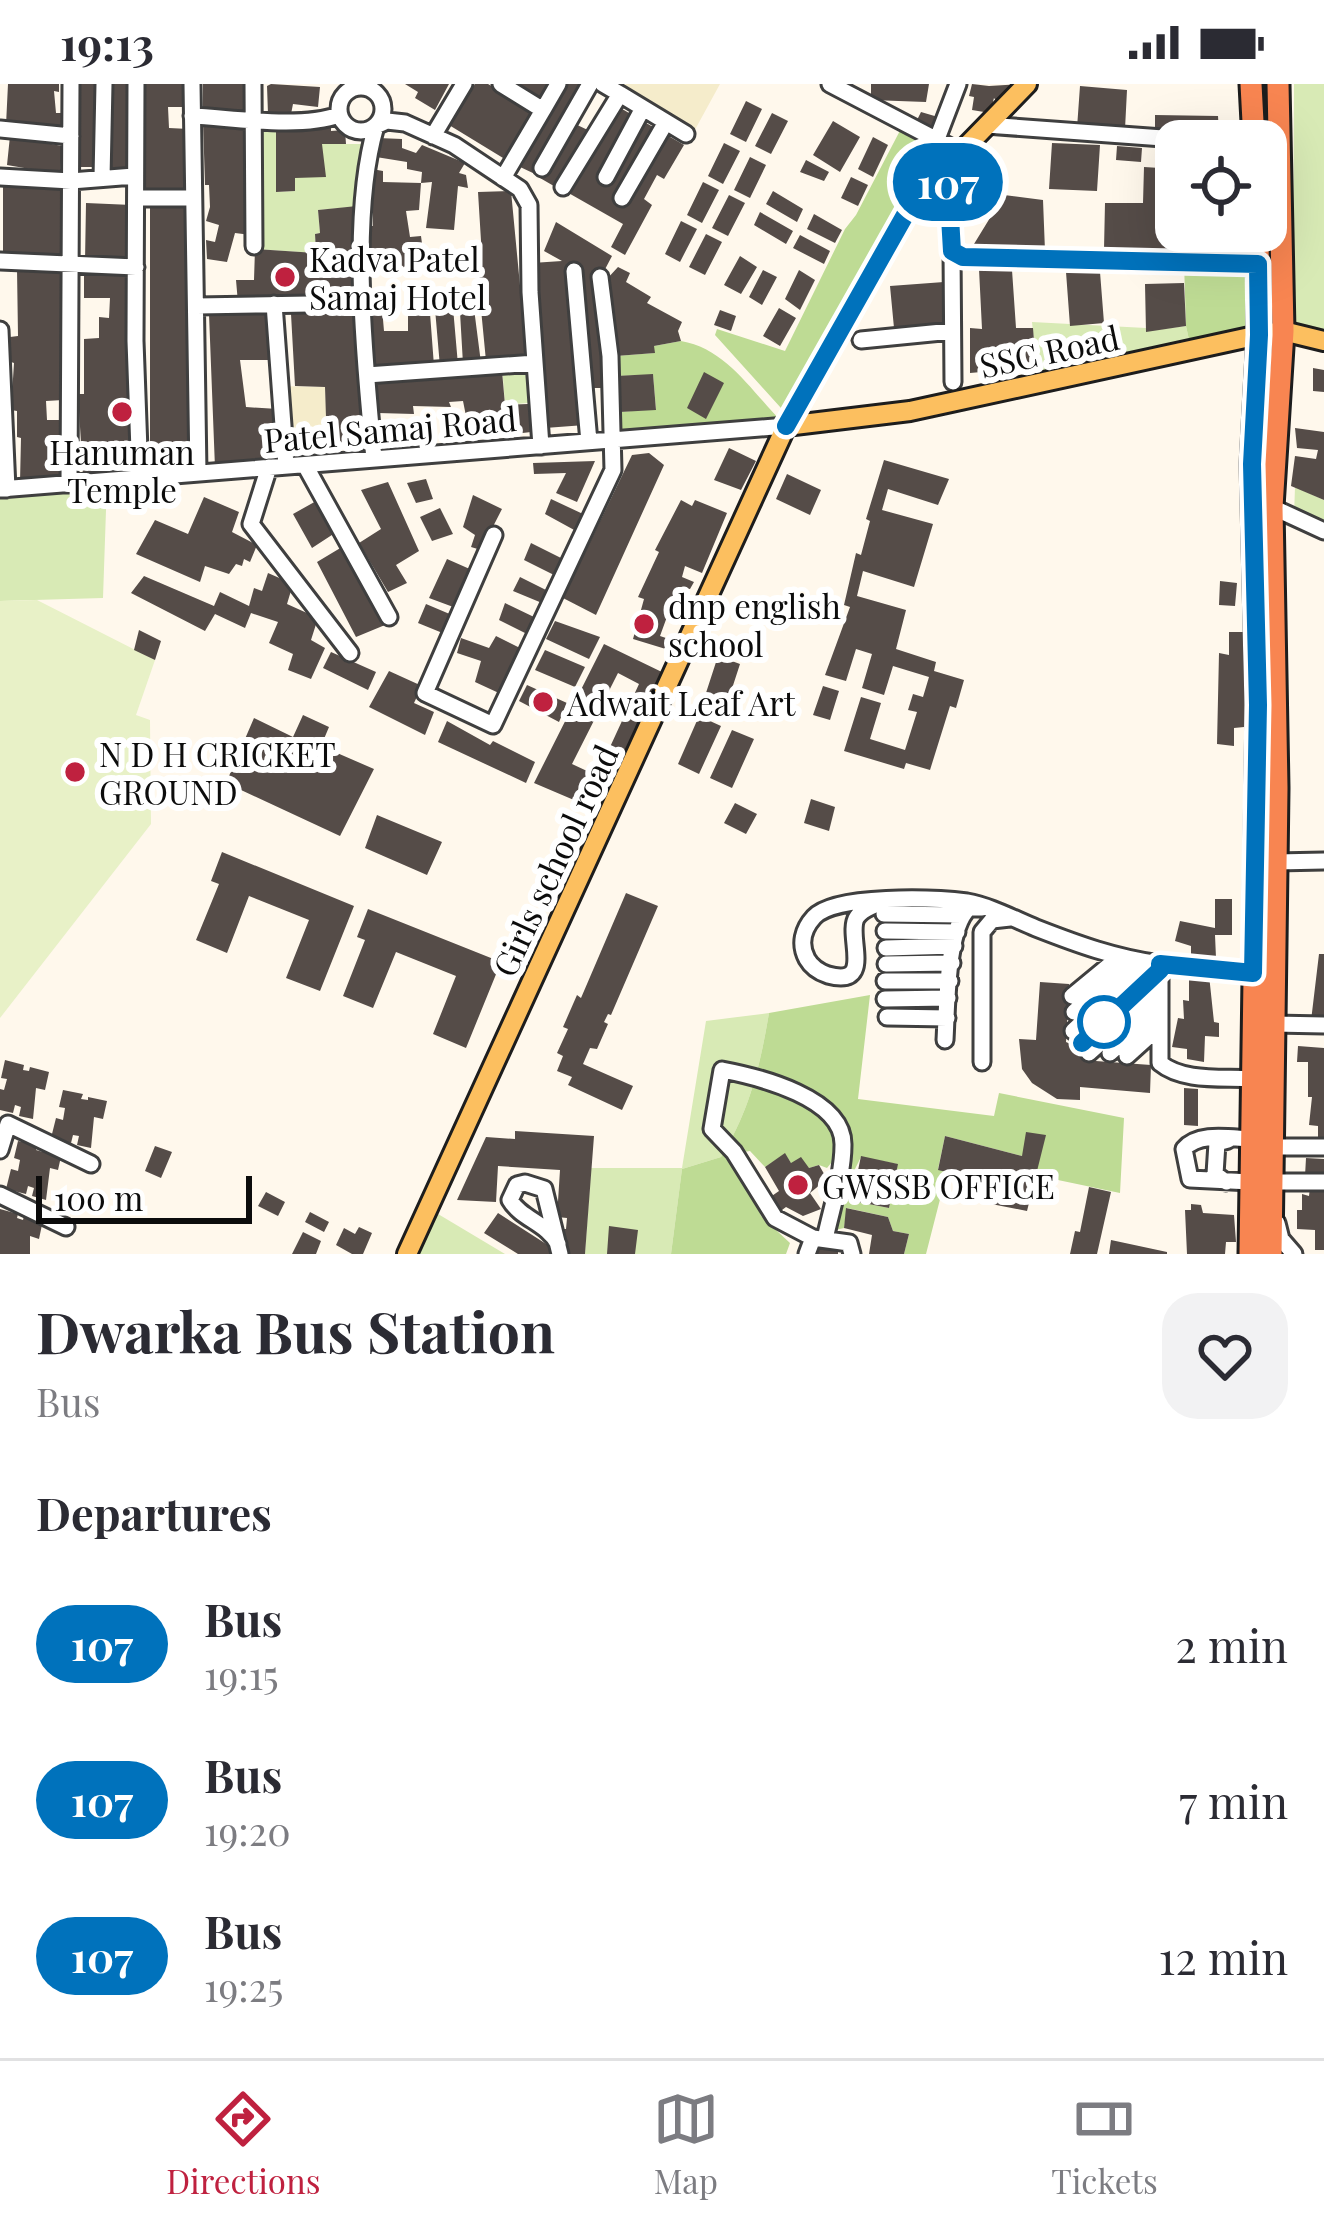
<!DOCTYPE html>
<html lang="en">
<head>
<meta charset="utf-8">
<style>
  body { margin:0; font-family:"Playfair Display",serif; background:#f2f2f3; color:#2b2b33; height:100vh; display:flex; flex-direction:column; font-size:45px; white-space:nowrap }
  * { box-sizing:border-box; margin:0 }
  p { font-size:39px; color:#7c7c81 }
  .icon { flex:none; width:66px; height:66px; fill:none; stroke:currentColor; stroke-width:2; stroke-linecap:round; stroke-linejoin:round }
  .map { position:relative; height:1170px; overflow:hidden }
  .details { display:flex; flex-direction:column; background:#fff; flex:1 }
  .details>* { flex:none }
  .badge { padding:0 24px; border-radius:39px; font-size:42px; line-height:78px }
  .buttons { position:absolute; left:1155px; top:36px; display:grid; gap:24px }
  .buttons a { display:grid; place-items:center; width:132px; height:132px; border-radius:24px; background:#fff; box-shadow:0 12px 48px #0002; font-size:60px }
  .scale { position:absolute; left:36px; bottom:30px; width:216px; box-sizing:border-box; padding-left:12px; border:6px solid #0c0c0c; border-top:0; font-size:33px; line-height:42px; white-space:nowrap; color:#0c0c0c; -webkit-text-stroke:9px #fff; paint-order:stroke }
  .map>.badge { position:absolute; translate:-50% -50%; box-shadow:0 0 0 6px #fff }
  h2 { padding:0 36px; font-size:45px; line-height:108px }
  .round { display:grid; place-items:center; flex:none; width:126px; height:126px; border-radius:36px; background:#f2f2f3 }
  .head { display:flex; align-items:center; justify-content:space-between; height:204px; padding:0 36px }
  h1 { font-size:57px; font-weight:700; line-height:90px }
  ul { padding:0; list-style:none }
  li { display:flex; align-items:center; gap:36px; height:156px; padding:0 36px }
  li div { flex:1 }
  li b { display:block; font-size:45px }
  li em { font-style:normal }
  li .badge { min-width:132px; font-weight:700; text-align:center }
  .status { display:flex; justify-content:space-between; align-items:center; height:84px; padding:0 60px; background:#fff; direction:ltr }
  .status svg { height:33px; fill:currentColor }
  .tab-bar { display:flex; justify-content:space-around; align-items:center; height:168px; border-top:3px solid #e1e1e2; background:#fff; font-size:33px; color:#7c7c81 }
  .tab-bar a { display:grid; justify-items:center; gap:6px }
  .tab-bar .current { color:#bf213f }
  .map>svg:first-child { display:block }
  .farmland { fill:#f5eccb }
  .green { fill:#d8eab5 }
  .forest { fill:#bedb94 }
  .pitch { fill:#e8f1c7 }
  .building { fill:#554c48 }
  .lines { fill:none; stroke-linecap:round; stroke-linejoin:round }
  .minor-casing { stroke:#3f3f3f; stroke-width:21 }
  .major-casing { stroke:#1d1d1d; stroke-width:24 }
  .highway-casing { stroke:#1d1d1d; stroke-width:27 }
  .minor { stroke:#fff; stroke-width:15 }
  .major { stroke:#fcbf5f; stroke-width:18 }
  .highway { stroke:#f88551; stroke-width:21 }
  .line-casing { stroke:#fff; stroke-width:27 }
  .line { stroke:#0072bc; stroke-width:18 }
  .poi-dot { fill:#bf213f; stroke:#fff; stroke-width:4.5 }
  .stop-dot { fill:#fff; stroke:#0072bc; stroke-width:6 }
  .labels { text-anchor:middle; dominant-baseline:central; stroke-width:12; stroke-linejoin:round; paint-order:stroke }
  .poi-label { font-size:33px; fill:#0c0c0c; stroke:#fff; text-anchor:start }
  .street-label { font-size:33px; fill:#0c0c0c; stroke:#fff }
</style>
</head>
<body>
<div class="status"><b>19:13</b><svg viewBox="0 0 49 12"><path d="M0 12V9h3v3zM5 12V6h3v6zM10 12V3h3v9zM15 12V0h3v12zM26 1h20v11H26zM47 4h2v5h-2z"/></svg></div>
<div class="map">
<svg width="1324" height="1170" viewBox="0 0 1324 1170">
  <rect width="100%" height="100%" fill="#fff8ec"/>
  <path class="farmland" d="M608 0H720L691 53Z
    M280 302 325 303 329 379 286 382Z"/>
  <path class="green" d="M1294 0H1324V257L1293 250Z
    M252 35 276 36V108L295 107V94L322 60H362L363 122 318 126 320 149 315 150 316 169 254 165Z
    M1032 238 1146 244 1147 247 1186 242 1191 265 1038 299Z
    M535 279 538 318 505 321 502 281Z
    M107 397 103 514 0 517V405Z
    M1295 403 1324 416V445L1294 433Z
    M769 929C760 982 750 1026 721 1073L682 1085 671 1170H585L591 1084H682L706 937Z
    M428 1124 505 1170H407Z"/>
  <path class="forest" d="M905 37 937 53 913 117 790 334 715 251 717 245 785 267 845 145 856 131Z
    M1175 124 1176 147H1248L1252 252 1191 265 1186 242 1184 178 1175 169Z
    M681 257C728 265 753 310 786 342L622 355 620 328 656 325 653 291 616 292V272L654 269V262Z
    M870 911 858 1015 994 1032 999 1009 1124 1034 1120 1109 1034 1091 1045 1052 1022 1072 945 1052 938 1085 947 1088 926 1170H904L909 1150 893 1147 888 1133 847 1124 844 1144 831 1147 836 1123 848 1116 889 1124 897 1080 861 1073 852 1091 836 1073 827 1084 819 1081 809 1084 791 1079 785 1070 765 1083 750 1067 738 1069 761 1132 790 1159 786 1170H671L682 1085 721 1073C750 1026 760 982 769 929Z"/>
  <path class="pitch" d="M37 516 155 576 136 631 150 636 151 740 0 934V517Z"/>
  <path class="building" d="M8 0H59V8L54 7 56 29H63L64 45 6 41Z
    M81 0H100V83H75V7L81 8Z
    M108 0H131V89L108 91Z
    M143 0H188V23H168L169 44 189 45 190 109 144 110Z
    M203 0H249V27L203 25Z
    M271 0 320 3 318 23 293 20 291 30H268L267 2Z
    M405 0H449L435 26 415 14 418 8Z
    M475 0H488L537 29 508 77 449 41Z
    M513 0H551L542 17Z
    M562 0H587L535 90 518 82Z
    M871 0H929L926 18 871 16Z
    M972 0 989 2 1020 0 999 21 994 14 990 29 972 26 974 13 969 12Z
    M1080 2 1127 6 1125 45 1077 44Z
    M746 17 762 25 746 58 730 50Z
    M617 22 684 61 664 95 657 91 644 115 652 121 625 171 611 163 623 140 565 107Z
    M921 28 938 33 934 46 916 38Z
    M772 29 788 37 771 70 755 62Z
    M1155 31 1218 32 1219 49 1155 47Z
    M203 37 250 40 246 94H250L251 151 235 149 227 178 207 175 206 156 215 158 219 141 206 137 210 123 209 101H205Z
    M833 37 860 53 840 88 813 71Z
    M318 39 331 40V47L345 46 346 60H322L326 93 295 94V107L276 108V42L319 44Z
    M573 39 592 48 559 105 540 94Z
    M10 52 62 62 60 92 30 91V85L7 81Z
    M873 53 888 61 873 93 858 85Z
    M378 54 402 55V64L416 69 422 61 465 79 459 89 466 91 468 104 458 102 454 146 426 144 432 98 421 99 422 88 407 85V78L376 73Z
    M724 59 740 67 723 100 708 92Z
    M1052 59 1100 61 1097 107 1049 105Z
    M1117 62 1142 64 1141 78 1116 76Z
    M750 73 766 81 750 114 734 106Z
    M806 76 829 88 824 97 800 88Z
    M1144 83 1176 85V101H1164L1161 123 1175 124V169L1104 165 1105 119H1143Z
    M372 85 383 87V98L421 99 419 126 406 127 410 153 421 152 423 167H410L412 187 372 186 369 142H373V127L369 114Z
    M851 93 868 101 858 122 841 114Z
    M703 98 719 106 702 139 687 131Z
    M3 99 66 104 67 177 3 174Z
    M511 107 527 275 486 277 476 173H482L478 108Z
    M773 107 803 125 797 138 766 120Z
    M729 111 745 119 728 152 712 144Z
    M1004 111 1043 116 1045 167 974 169V160Z
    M86 119 132 121 133 179 85 178Z
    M150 121 190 123 195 384 150 387Z
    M357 122 358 212 238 219 236 196H254L255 165 316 169 315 150 320 149 318 126Z
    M760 128 793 147 786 160 754 141Z
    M814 130 842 146 835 159 807 145Z
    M681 137 697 145 680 178 665 170Z
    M556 138 612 172 602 191 608 304H589L579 182 569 181 585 341 545 344 532 179 562 177 544 167Z
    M706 150 722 158 705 191 689 183Z
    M800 151 830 167 824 180 793 164Z
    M740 172 757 183 741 210 724 201Z
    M618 183 630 189 626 198 651 213 647 219 682 238 678 247 681 257 654 262 655 269 616 272 606 196Z
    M17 185 66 188 65 273 61 272 63 316 46 317 47 336H64L65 395 20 398 21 354 17 353V327L11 326 14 279 11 278 10 253 18 252Z
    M979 185 1012 186 1016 244H1033L1036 283 970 289V244L982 245Z
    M763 186 777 193 762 221 749 213Z
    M799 186 815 196 800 226 785 215Z
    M84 187 132 189 135 388 83 392 78 310H84V255L99 254V233L109 234 110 214H84Z
    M1066 188H1100L1104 239 1070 242Z
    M944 198 945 239 894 244 890 202Z
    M1184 199 1186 242 1146 248 1145 200Z
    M472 209 481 279 463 280 459 211Z
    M452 212 458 281 440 283 434 213Z
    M429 216 434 282 374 287 372 223 382 224 384 247H408V218Z
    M779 224 796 234 780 262 763 252Z
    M720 226 736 232 731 247 714 241Z
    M271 228 273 276H240L246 323 278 325 281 379 215 384 209 230Z
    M360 229 367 330 353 332 354 362 327 364 325 303 295 302 291 230Z
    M1313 284 1324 286V308L1313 307Z
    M502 287 505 321 528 320 531 348 505 351V342L483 345 482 333 466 332 463 317 449 318 451 323 413 322 414 330 378 329 373 296Z
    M704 288 724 299 706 335 687 324Z
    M653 290 656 326 620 328 616 292Z
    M1295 344 1324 348V416L1291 402 1295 372 1316 375 1318 366 1297 364Z
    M729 364 756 377 741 406 714 396Z
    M649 369 664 381 596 531 563 514 632 371Z
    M884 376 949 395 938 421 888 405 882 426 933 440 914 503 863 487 857 512 906 526 896 565 936 578 934 587 964 596 956 624 950 622 930 686 906 679 904 685 844 667 861 613 881 619 870 655 905 666 917 628 908 626 913 610 923 613 929 593 893 582 884 611 862 604 872 570 856 565 846 597 825 591 850 523 844 521 856 469 861 471 870 437 866 435Z
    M595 377 577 418 556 409 566 389 534 390 533 379Z
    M787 390 821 406 810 431 776 415Z
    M426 395 433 415 416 419 407 399Z
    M388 398 419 467 396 481 407 499 388 508 359 459 381 445 361 406Z
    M473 411 502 425 481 466 471 463 475 451 463 443Z
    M204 413 239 428 232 448 257 461 250 478 244 475 242 482 236 480 229 490 205 482 200 498 136 470 155 436 188 450Z
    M551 415 583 430 576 447 545 430Z
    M318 416 338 447 312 464 293 430Z
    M681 416 692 422 695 416 727 429 702 489 685 482 682 493 694 498 690 505 680 504 674 520 681 523 679 531 668 530 660 552 672 556 669 566 633 555 644 515 638 513 659 468 655 466Z
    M440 424 453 450 432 457 420 433Z
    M531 459 563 475 556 492 524 476Z
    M342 463 385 541 356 553 317 478Z
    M447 475 472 486 456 524 429 514Z
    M268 489 293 500 287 520 318 534 311 556 325 564 311 595 288 586 293 570 269 559 278 538 251 529 245 544 215 530 205 547 131 509 144 492 214 522 220 508 249 522 254 504 262 507Z
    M520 493 546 506 542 519 513 507Z
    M1220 497 1237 499 1235 522 1219 521Z
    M505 519 534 533 529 551 499 536Z
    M426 520 452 531 445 550 418 539Z
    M555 537 600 553 589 575 546 555Z
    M139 546 161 557 155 576 134 566Z
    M1229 548H1246L1244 643 1234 644V662L1217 660 1219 569 1229 571Z
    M496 552 522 565 501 610 475 598 481 577 457 569 461 554 489 564Z
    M604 560 666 590 627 673 610 663 639 600 618 589 572 680 602 694 588 722 534 699Z
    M545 566 585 583 575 603 535 586Z
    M331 568 376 588 368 606 323 584Z
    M718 572 740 580 726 623 704 615Z
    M389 587 422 602 414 619 434 628 425 651 369 623Z
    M527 601 567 619 559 638 519 617Z
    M823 602 839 607 830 636 813 631Z
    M303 631 329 643 321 662 374 685 340 752 226 699 254 634 293 653Z
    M699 632 721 642 699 690 678 680Z
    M447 637 490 661 493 657 535 678 526 699 438 658Z
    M732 646 754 655 732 704 710 694Z
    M811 715 835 723 829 747 804 739Z
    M735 719 757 730 746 750 724 739Z
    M377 731 442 758 427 791 365 764Z
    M222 768 354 822 320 907 286 894 309 836 249 812 227 869 196 856 219 800 211 797Z
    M626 809 658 822 611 931 608 930 604 938 608 940 597 965 590 964 583 980 633 1002 622 1026 568 1001 572 993 557 987 563 972 557 969 568 945 563 943 577 911 581 914Z
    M1215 815H1232V851H1215L1216 874 1191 873V862L1175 857 1180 837 1215 844Z
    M368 825 501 878 466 964 433 950 456 892 396 868 373 924 343 912 365 856 357 853Z
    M1319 870H1324V938L1311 937Z
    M1189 888 1209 891 1214 938 1219 939V953L1205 952 1204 978 1187 975V965L1172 963 1178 934 1184 935 1183 916 1189 917Z
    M1040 898 1069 900 1066 958 1077 963 1082 976 1151 981 1150 1009 1080 1003V1016L1057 1015 1032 999 1022 985 1019 955 1036 956Z
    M1298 962 1324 964V1060H1318V1042L1309 1041 1312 1013H1308V978H1297Z
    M5 976 24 981 23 986 29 987 30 983 49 988 45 1006 36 1004 33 1035 19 1032 21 1023 15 1021 13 1029 0 1026V1005L4 1006 7 995 1 994Z
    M1184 1004 1198 1005V1042L1184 1041Z
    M63 1006 83 1010 81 1015 88 1016V1013L107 1017 103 1035 94 1033 91 1064 77 1061 79 1052 73 1051 71 1059 51 1054 56 1034 63 1036 65 1024 59 1023Z
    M515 1047 594 1052 585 1170H569L559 1145H566L567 1134 557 1133 560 1086 498 1082 496 1118 457 1116 486 1053 515 1055Z
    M1026 1048 1046 1051 1027 1127 971 1116 976 1095 938 1086 945 1052 1022 1072Z
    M18 1057 38 1061 36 1066 43 1068V1064L62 1068 58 1086 50 1084 46 1116 32 1112 34 1104 28 1102 26 1110 6 1105 11 1085 18 1087 20 1076 14 1074Z
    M155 1062 172 1068 161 1094 145 1087Z
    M785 1069 791 1079 801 1073 809 1084 819 1081 827 1095 810 1109 821 1125 803 1132 786 1123 778 1129 766 1116 779 1107 765 1083Z
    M861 1072 898 1080 889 1124 848 1116 850 1106 869 1110 871 1099 856 1096Z
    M1306 1074 1324 1075V1095L1305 1092Z
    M1089 1103 1111 1108 1097 1170H1070L1075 1147 1080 1148Z
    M1310 1103 1324 1104V1166H1315V1146L1297 1145V1126H1302V1110L1309 1112Z
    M266 1108 285 1118 278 1132 258 1122Z
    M1191 1120 1201 1121 1203 1129 1234 1131 1236 1158H1226L1225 1170H1187L1185 1126H1191Z
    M846 1124 888 1133 893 1147 909 1150 904 1170H869L872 1151 844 1144Z
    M0 1125 18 1130 17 1134 23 1136 24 1132 43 1136 39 1155 30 1152V1170H0Z
    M310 1128 329 1138 324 1148 305 1138Z
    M498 1129 554 1165 551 1170H518L484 1149Z
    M609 1142 638 1146 635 1170H607Z
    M359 1143 372 1149 363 1170H352L336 1161 344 1144 355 1150Z
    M303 1148 321 1157 316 1170H292Z
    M1111 1156 1167 1168V1170H1109Z
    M815 1161 838 1164V1170H814Z"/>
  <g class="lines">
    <defs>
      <path id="minor" d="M136 0 135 257 140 394
        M192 0 198 389
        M253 0 254 162
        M501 0 543 26 558 0
        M830 0 960 68
        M339 25a22 22 0 1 1 44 0a22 22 0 1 1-44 0Z
        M620 10 686 50
        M192 32C234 34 300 45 339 31
        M986 41 1204 57
        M0 45 71 52
        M433 52 464 0
        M947 82 952 167 963 173 1258 180
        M542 84 590 0
        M0 93 71 97 134 92
        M606 93 643 24
        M102 94 104 0
        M503 94 543 26
        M563 103 620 10 603 0
        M136 114H193
        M622 114 666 38
        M914 115 958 0
        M952 167 953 298
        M0 177 136 183
        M574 187 589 358
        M274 220 286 382
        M197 222 365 219
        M0 246 7 405
        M861 256 952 247
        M367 291 535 279
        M374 375C365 278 349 134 376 42L387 37 405 39 454 61 520 105 529 121 530 208 541 362
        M305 381 389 533
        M269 383 251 440 350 569
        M69 400 71 0
        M0 405 786 342
        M1272 423 1324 447
        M494 451 425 609 493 641 613 386 610 272 600 193
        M1276 778 1324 777
        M890 817C878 820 864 823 857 833 845 850 876 904 828 891 819 888 811 882 807 875 799 860 803 845 814 833 835 810 935 814 967 818 990 822 1014 835 1036 844 1077 860 1115 874 1160 880V979C1183 998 1222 993 1252 995
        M884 830 962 831
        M885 847 957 848
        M886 864 954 862
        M886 880 952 879
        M1160 880 1253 889
        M885 897H950
        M1072 912 1118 874
        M885 915 948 914
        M1074 928 1132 876
        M887 933 947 934
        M1274 940 1324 941
        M1073 947 1146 878
        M945 956C947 924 946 845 969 824H982
        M1082 959 1160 886
        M1089 969 1159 906
        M1110 969 1158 926
        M1127 972 1158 944
        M982 978V848L992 836 1010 834
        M1251 1055C1229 1054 1198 1048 1184 1065L1190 1095 1251 1098V1105
        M1273 1063H1324
        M0 1066 8 1040 91 1080
        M1226 1098 1215 1090 1217 1059 1228 1056
        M1272 1098H1324
        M0 1111 66 1143
        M1277 1139 1281 1155 1294 1170
        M813 1154 775 1134 734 1068 712 1045 722 986C759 993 844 1014 843 1061 843 1091 831 1126 825 1155
        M558 1160C547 1139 521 1135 510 1116L517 1101 525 1099 544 1105 560 1170
        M807 1170 813 1154 849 1159 852 1170"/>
      <path id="major" d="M786 342 910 327 1259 251 1283 247 1324 257
        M407 1170 786 342 913 117 1027 0"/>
      <path id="highway" d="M1251 0 1254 57
        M1250 1170 1258 621 1252 380 1259 251 1258 147
        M1271 1170 1277 704 1272 423 1283 247 1278 0"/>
    </defs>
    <use href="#minor" class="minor-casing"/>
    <use href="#major" class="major-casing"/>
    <use href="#highway" class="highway-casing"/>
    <use href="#minor" class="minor"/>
    <use href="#major" class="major"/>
    <use href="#highway" class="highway"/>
  </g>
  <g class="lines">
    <defs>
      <path id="line" d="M786 342 913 117 947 82 952 167 963 173 1258 180 1259 251 1252 380 1258 621 1253 889 1160 880V886L1082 959"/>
    </defs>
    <use href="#line" class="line-casing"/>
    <use href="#line" class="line"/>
  </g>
  <g class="poi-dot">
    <circle cx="285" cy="193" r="12"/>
    <circle cx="122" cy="328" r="12"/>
    <circle cx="644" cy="540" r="12"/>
    <circle cx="543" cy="618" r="12"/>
    <circle cx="75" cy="688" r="12"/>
    <circle cx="798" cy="1101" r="12"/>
  </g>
  <circle class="stop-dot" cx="1104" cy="938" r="24"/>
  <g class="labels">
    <g class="poi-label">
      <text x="309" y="174">Kadva Patel<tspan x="309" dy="38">Samaj Hotel</tspan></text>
      <text x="122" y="367" text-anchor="middle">Hanuman<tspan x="122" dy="38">Temple</tspan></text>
      <text x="668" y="521">dnp english<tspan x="668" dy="38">school</tspan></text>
      <text x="567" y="618">Adwait Leaf Art</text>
      <text x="99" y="669">N D H CRICKET<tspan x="99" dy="38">GROUND</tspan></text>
      <text x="822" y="1101">GWSSB OFFICE</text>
    </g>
    <g class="street-label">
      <text transform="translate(1049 266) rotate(-12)">SSC Road</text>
      <text transform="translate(390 344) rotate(-5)">Patel Samaj Road</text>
      <text transform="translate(554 776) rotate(-65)">Girls school road</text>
    </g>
  </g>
</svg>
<div class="buttons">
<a><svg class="icon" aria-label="locate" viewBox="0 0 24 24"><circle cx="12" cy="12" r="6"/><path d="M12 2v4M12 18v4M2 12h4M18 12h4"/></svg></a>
</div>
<div class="scale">100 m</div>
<b class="badge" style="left:948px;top:98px;background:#0072bc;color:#fff">107</b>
</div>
<section class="details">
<div class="head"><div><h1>Dwarka Bus Station</h1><p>Bus</p></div><a class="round"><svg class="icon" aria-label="heart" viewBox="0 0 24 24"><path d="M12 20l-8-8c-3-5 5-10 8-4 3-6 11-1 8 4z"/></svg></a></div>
<h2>Departures</h2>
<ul>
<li><span class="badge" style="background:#0072bc;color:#fff">107</span><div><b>Bus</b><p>19:15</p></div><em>2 min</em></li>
<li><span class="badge" style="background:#0072bc;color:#fff">107</span><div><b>Bus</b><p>19:20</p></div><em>7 min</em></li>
<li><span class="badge" style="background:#0072bc;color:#fff">107</span><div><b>Bus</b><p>19:25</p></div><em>12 min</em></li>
</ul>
</section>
<nav class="tab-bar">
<a class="current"><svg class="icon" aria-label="directions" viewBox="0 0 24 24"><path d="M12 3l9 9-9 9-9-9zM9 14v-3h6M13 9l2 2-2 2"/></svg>Directions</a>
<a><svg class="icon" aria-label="map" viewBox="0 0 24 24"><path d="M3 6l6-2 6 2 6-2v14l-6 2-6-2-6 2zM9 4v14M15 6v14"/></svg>Map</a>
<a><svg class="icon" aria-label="tickets" viewBox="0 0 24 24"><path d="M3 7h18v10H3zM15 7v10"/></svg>Tickets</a>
</nav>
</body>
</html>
